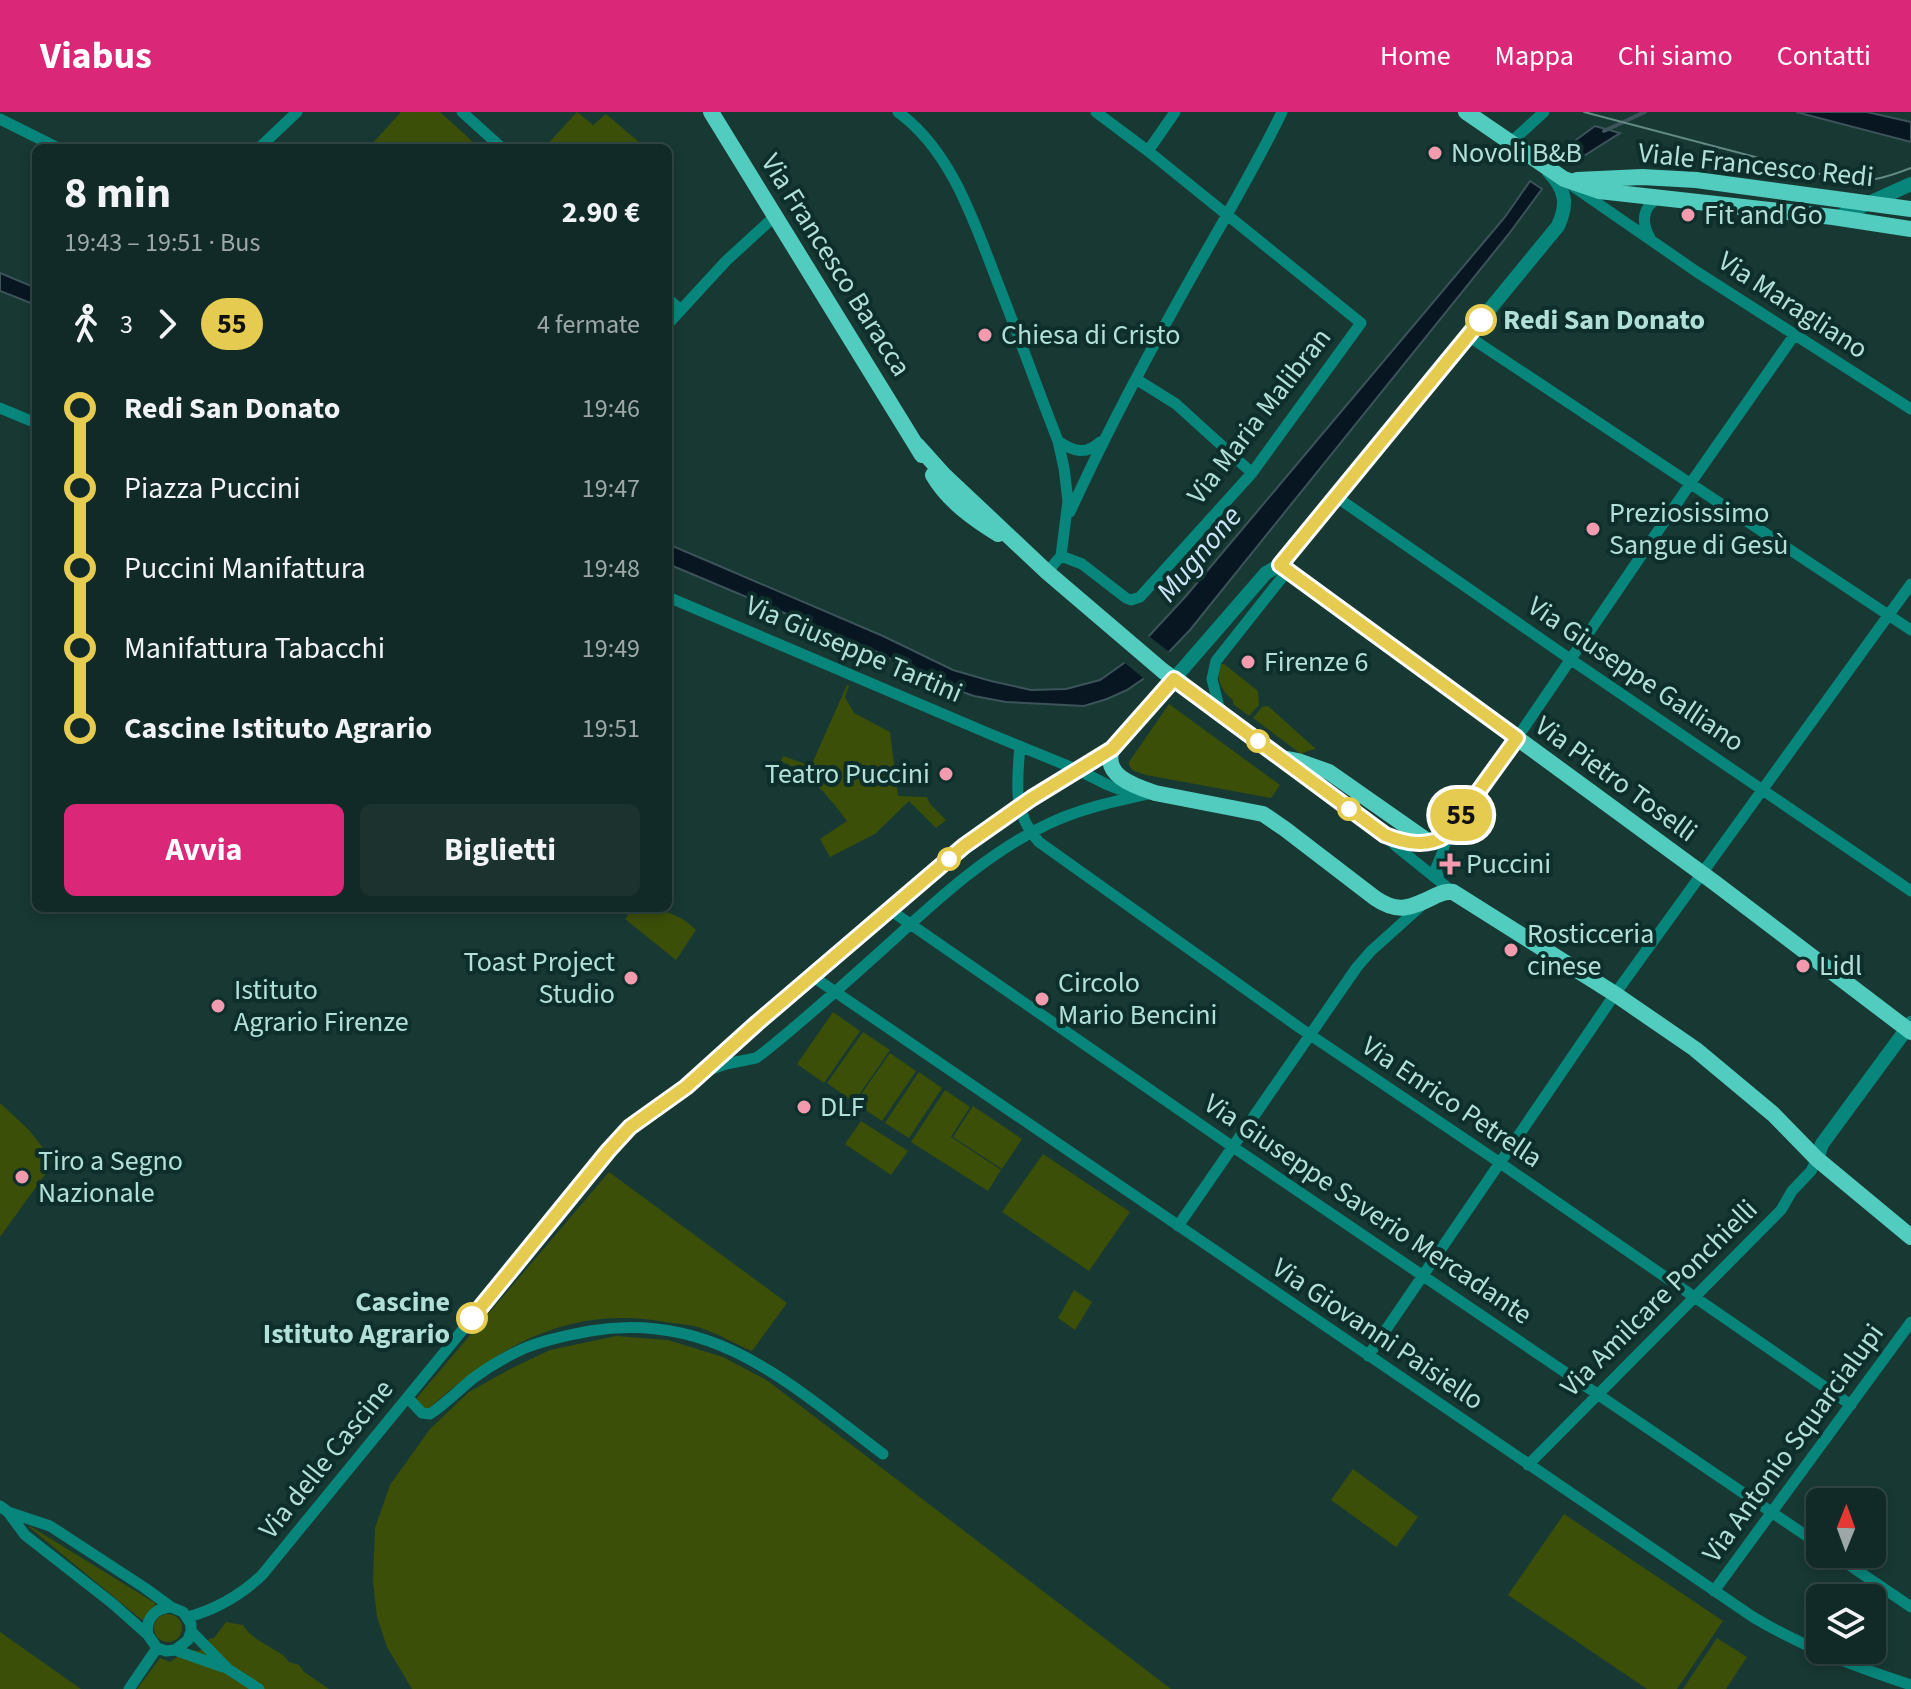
<!DOCTYPE html>
<html lang="it">
<head>
<meta charset="utf-8">
<style>
  body { margin:0; font-family:"Source Sans 3",sans-serif; background:#1b322f; color:#f1f3f6; height:100vh; display:flex; flex-direction:column; font-size:30px; white-space:nowrap }
  * { box-sizing:border-box; margin:0 }
  p { font-size:26px; color:#9ca7a7 }
  .icon { flex:none; width:44px; height:44px; fill:none; stroke:currentColor; stroke-width:2; stroke-linecap:round; stroke-linejoin:round }
  .map { position:relative; flex:1; overflow:hidden }
  .panel { position:absolute; left:32px; top:32px; width:640px; height:768px; display:flex; flex-direction:column; background:#122a27; border-radius:12px; box-shadow:0 4px 12px #0003,0 0 0 2px #314644 }
  .panel>* { flex:none }
  .badge { padding:0 16px; border-radius:26px; font-size:28px; line-height:52px }
  .needle { width:52px; rotate:1deg }
  .buttons { position:absolute; left:1806px; top:1376px; display:grid; gap:16px }
  .buttons a { display:grid; place-items:center; width:80px; height:80px; border-radius:12px; background:#122a27; box-shadow:0 4px 12px #0003,0 0 0 2px #314644; font-size:40px }
  .map>.badge { position:absolute; translate:-50% -50%; box-shadow:0 0 0 4px #fff }
  .legs { display:flex; align-items:center; gap:12px; height:88px; padding:0 32px; font-size:26px }
  .legs p { margin-inline-start:auto }
  .headline { display:flex; align-items:center; justify-content:space-between; height:136px; padding:0 32px }
  h1 { font-size:44px; font-weight:700; line-height:60px }
  .action { display:flex; gap:16px; margin-top:auto; padding:16px 32px }
  .action a { flex:1; height:92px; border-radius:12px; background:#db2777; color:#fff; font-size:32px; font-weight:700; line-height:92px; text-align:center }
  .action a+a { background:#1b322f; color:#f1f3f6 }
  ul { padding:0 32px; list-style:none }
  li { display:flex; align-items:center; gap:28px; height:80px; font-size:30px }
  li i { display:grid; place-items:center; width:12px; height:100%; margin:0 10px; background:currentColor }
  li i::after { content:''; width:20px; height:20px; margin:-10px; border:6px solid; border-radius:50%; background:#122a27 }
  li p { margin-inline-start:auto }
  li:first-child i { background:linear-gradient(#0000 50%,currentColor 0) }
  li:last-child i { background:linear-gradient(currentColor 50%,#0000 0) }
  header { display:flex; align-items:center; gap:48px; box-sizing:border-box; height:112px; padding:0 40px; background:#db2777; color:#fff }
  header strong { font-size:38px }
  nav { display:flex; gap:44px; margin-inline-start:auto; font-size:28px }
  .map>svg:first-child { display:block }
  .green { fill:#3b4f09 }
  .water { fill:#081622; stroke:#3b5359; stroke-width:2 }
  .pier { fill:#183834 }
  .lines { fill:none; stroke-linecap:round; stroke-linejoin:round }
  .stream { stroke:#3b5359; stroke-width:4 }
  .minor { stroke:#08867b; stroke-width:11 }
  .tertiary { stroke:#08867b; stroke-width:14 }
  .primary { stroke:#52ccbe; stroke-width:16 }
  .tram { stroke:#648a85; stroke-width:2 }
  .line-1-casing { stroke:#fff; stroke-width:18 }
  .line-1 { stroke:#e5cc51; stroke-width:12 }
  .poi-dot { fill:#f29aae; stroke:#0d2e2a; stroke-width:3 }
  .stop-1-dot { fill:#fff; stroke:#e5cc51; stroke-width:4 }
  .labels { text-anchor:middle; dominant-baseline:central; stroke-width:8; stroke-linejoin:round; paint-order:stroke }
  .poi-label { font-size:28px; fill:#b2e0d9; stroke:#0d2e2a; text-anchor:start }
  .street-label { font-size:28px; fill:#b2e0d9; stroke:#0d2e2a }
  .stop-label { font-size:28px; font-weight:bold; fill:#b2e0d9; stroke:#0d2e2a; text-anchor:start }
  .water-label { font-size:30px; font-style:italic; fill:#cde4f8; stroke:#0d2e2a }
</style>
</head>
<body>
<header>
<strong>Viabus</strong>
<nav><a>Home</a><a>Mappa</a><a>Chi siamo</a><a>Contatti</a></nav>
</header>
<div class="map">
<svg width="1911" height="1577" viewBox="0 0 1911 1577">
  <rect width="100%" height="100%" fill="#183834"/>
  <path class="green" d="M401 0H440L472 29 466 36H376L372 32Z
    M577 0 593 13 606 2 646 36H544Z
    M1221 552H1224L1258 579 1259 593 1249 604 1233 592V588C1221 578 1215 567 1221 552Z
    M847 573 849 574 845 585 854 601 890 620 898 684 927 685 930 692 946 708 936 716 909 689 875 722 830 745 820 727 847 709C828 684 811 662 781 649L783 644 811 654Z
    M1169 592 1280 673 1271 686 1146 663 1132 658 1129 653V650Z
    M1268 594 1316 637 1307 639 1301 642 1253 606 1262 595Z
    M633 796C656 796 679 800 696 818L676 848 625 807Z
    M833 900 860 919 824 971 797 952Z
    M863 920 890 938 854 990 827 971Z
    M890 941 916 959 882 1009 855 991Z
    M919 960 942 976 909 1026 885 1011Z
    M945 978 970 995 951 1025 1001 1058 988 1079 911 1030Z
    M0 991 29 1018 54 1050 0 1125Z
    M973 994 1022 1027 1002 1057 953 1025Z
    M861 1009 908 1039 891 1063 845 1032Z
    M1043 1042 1130 1100 1089 1159 1002 1100Z
    M609 1060 787 1191 752 1239C735 1232 719 1222 701 1216 692 1213 681 1212 671 1211 570 1191 500 1233 427 1298L415 1288Z
    M1074 1178 1092 1190 1075 1218 1058 1206Z
    M616 1224 668 1228 723 1245 768 1269 1171 1577H412L387 1535 377 1505 373 1469 375 1416 390 1373 430 1317 469 1280 510 1257 550 1238Z
    M1353 1357 1418 1405 1396 1435 1331 1388Z
    M1564 1402 1723 1509 1677 1577H1647L1508 1483Z
    M30 1414 155 1491V1493L144 1508H142L29 1415Z
    M154 1516a14 14 0 1 1 28 0a14 14 0 1 1-28 0Z
    M226 1510 243 1513 248 1520 258 1528 283 1543 289 1550 299 1553 304 1560 329 1577H137L160 1546 170 1550 187 1538 199 1539 205 1534 209 1527 214 1526Z
    M0 1520 81 1577H0Z
    M1717 1526 1747 1545 1726 1577H1683Z"/>
  <path class="water" d="M1796 0H1867L1911 10V30Z
    M1595 14 1620 21 1571 52 1557 42Z
    M1530 69 1542 77 1508 123 1190 518 1143 567 1127 578 1107 587 1084 594 1006 590 974 584 935 570 877 540 668 452V432L883 524 953 558 991 569 1031 578 1066 577 1100 568 1124 551 1186 484 1483 131 1505 105Z
    M0 161 36 176V193L0 179Z"/>
  <path class="pier" d="M1146 522 1172 542 1147 569 1121 548Z"/>
  <g class="lines">
    <path class="stream" d="M1604 19 1645 0"/>
    <path class="minor" d="M462 0 502 36
      M898 0C953 40 975 113 999 174 1019 225 1038 278 1058 329L1064 356 1068 389 1061 444 1047 460
      M0 7 58 36
      M1510 31 1544 0
      M259 36 297 0
      M1148 39 1175 0
      M1574 75 1697 160 1911 297
      M1650 126C1641 110 1642 95 1659 85
      M668 187 681 198
      M668 212 726 149 775 104
      M1468 224 1911 518
      M1136 267 1176 292 1252 361
      M0 296 36 311
      M1058 329C1074 340 1086 343 1100 330
      M1335 384 1570 547 1911 779
      M1070 400C1102 330 1138 261 1176 193 1211 129 1250 66 1282 0
      M1061 444 1082 452 1126 486 1131 488 1140 485 1252 361 1361 211 1148 39 1096 0
      M1280 453 1517 626 1690 372 1795 222
      M668 485 990 622 1078 658 1108 673 1118 677 1142 680
      M1220 599 1212 567 1216 549 1288 458
      M1020 634C1017 672 1012 700 1039 730L1300 916 1487 1042 1851 1293
      M1285 649 1385 723 1397 735 1453 780
      M1390 725 1409 731 1429 730
      M1439 768 1436 756 1443 739 1447 723
      M890 798 1233 1035 1820 1433
      M812 864 1753 1505C1803 1535 1856 1555 1911 1573
      M706 956 964 734 1032 686 1112 637
      M700 961 726 952 756 946 763 941C807 906 850 867 892 829 940 785 989 740 1048 712 1081 696 1117 689 1153 681
      M1178 1114 1357 855 1371 839 1421 794
      M1368 1244 1615 882 1911 472
      M408 1286 422 1301 430 1302C445 1292 458 1279 472 1267 487 1256 507 1244 525 1236 545 1228 568 1223 590 1219 714 1198 791 1273 883 1342
      M1528 1353 1781 1098 1792 1079 1811 1059 1817 1047
      M0 1394 8 1400 50 1414 145 1476 171 1495 183 1500 191 1512V1519L188 1528 175 1538 166 1539 157 1536 148 1523 112 1491 25 1423 8 1400
      M1833 1442 1911 1495
      M1714 1479 1911 1210
      M188 1505C217 1497 241 1483 262 1463L623 1022 686 975
      M191 1519 228 1557 259 1577
      M148 1523C145 1507 155 1496 171 1495
      M175 1538 223 1555
      M129 1577 157 1536"/>
    <path class="tertiary" d="M1836 106 1911 72
      M1174 567 1266 461 1280 453 1558 114C1568 92 1566 78 1549 60
      M1817 1047 1822 1032 1911 911"/>
    <path class="primary" d="M711 0 922 343
      M1466 0 1564 67 1599 79 1833 105 1911 117
      M1577 68 1642 65 1696 68 1911 97
      M917 333 944 363 1047 460 1163 559 1282 646 1298 649 1329 660 1429 730 1442 727 1447 723 1517 626 1715 771 1911 920
      M933 363C948 389 974 407 998 422
      M1174 567 1112 637C1102 664 1135 674 1155 681L1263 702 1285 717 1375 786C1398 802 1411 796 1435 784 1442 781 1446 779 1453 780L1615 882 1695 937 1773 1002 1817 1047 1911 1125"/>
    <path class="tram" d="M1584 0 1843 68C1869 71 1888 65 1911 56"/>
  </g>
  <g class="lines">
    <defs>
      <path id="line-1" d="M472 1206 608 1039 630 1015 686 975 757 911 964 734 1032 686 1112 637 1174 567 1385 723C1405 731 1427 736 1447 723L1517 626 1280 453 1481 208"/>
    </defs>
    <use href="#line-1" class="line-1-casing"/>
    <use href="#line-1" class="line-1"/>
  </g>
  <g class="poi-dot">
    <circle cx="1435" cy="41" r="8"/>
    <circle cx="1688" cy="103" r="8"/>
    <circle cx="985" cy="223" r="8"/>
    <circle cx="1593" cy="417" r="8"/>
    <circle cx="1248" cy="550" r="8"/>
    <circle cx="946" cy="662" r="8"/>
    <path d="M1446 740h8v8h8v8h-8v8h-8v-8h-8v-8h8z"/>
    <circle cx="1511" cy="838" r="8"/>
    <circle cx="1803" cy="854" r="8"/>
    <circle cx="631" cy="866" r="8"/>
    <circle cx="1042" cy="887" r="8"/>
    <circle cx="218" cy="894" r="8"/>
    <circle cx="804" cy="995" r="8"/>
    <circle cx="22" cy="1065" r="8"/>
  </g>
  <g class="stop-1-dot">
    <circle cx="1481" cy="208" r="14"/>
    <circle cx="1258" cy="629" r="10"/>
    <circle cx="1349" cy="697" r="10"/>
    <circle cx="949" cy="747" r="10"/>
    <circle cx="472" cy="1206" r="14"/>
  </g>
  <g class="labels">
    <g class="poi-label">
      <text x="1451" y="41">Novoli B&amp;B</text>
      <text x="1704" y="103">Fit and Go</text>
      <text x="1001" y="223">Chiesa di Cristo</text>
      <text x="1609" y="401">Preziosissimo<tspan x="1609" dy="32">Sangue di Gesù</tspan></text>
      <text x="1264" y="550">Firenze 6</text>
      <text x="930" y="662" text-anchor="end">Teatro Puccini</text>
      <text x="1466" y="752">Puccini</text>
      <text x="1527" y="822">Rosticceria<tspan x="1527" dy="32">cinese</tspan></text>
      <text x="615" y="850" text-anchor="end">Toast Project<tspan x="615" dy="32">Studio</tspan></text>
      <text x="1819" y="854">Lidl</text>
      <text x="1058" y="871">Circolo<tspan x="1058" dy="32">Mario Bencini</tspan></text>
      <text x="234" y="878">Istituto<tspan x="234" dy="32">Agrario Firenze</tspan></text>
      <text x="820" y="995">DLF</text>
      <text x="38" y="1049">Tiro a Segno<tspan x="38" dy="32">Nazionale</tspan></text>
    </g>
    <g class="street-label">
      <text transform="translate(1756 53) rotate(6)">Viale Francesco Redi</text>
      <text transform="translate(836 153) rotate(58)">Via Francesco Baracca</text>
      <text transform="translate(1793 193) rotate(33)">Via Maragliano</text>
      <text transform="translate(1259 304) rotate(-52)">Via Maria Malibran</text>
      <text transform="translate(854 537) rotate(23)">Via Giuseppe Tartini</text>
      <text transform="translate(1636 562) rotate(34)">Via Giuseppe Galliano</text>
      <text transform="translate(1616 667) rotate(36)">Via Pietro Toselli</text>
      <text transform="translate(1452 990) rotate(34)">Via Enrico Petrella</text>
      <text transform="translate(1368 1097) rotate(34)">Via Giuseppe Saverio Mercadante</text>
      <text transform="translate(1659 1186) rotate(-45)">Via Amilcare Ponchielli</text>
      <text transform="translate(1378 1222) rotate(34)">Via Giovanni Paisiello</text>
      <text transform="translate(1793 1331) rotate(-54)">Via Antonio Squarcialupi</text>
      <text transform="translate(326 1347) rotate(-51)">Via delle Cascine</text>
    </g>
    <g class="stop-label">
      <text x="1503" y="208">Redi San Donato</text>
      <text x="450" y="1190" text-anchor="end">Cascine<tspan x="450" dy="32">Istituto Agrario</tspan></text>
    </g>
    <g class="water-label">
      <text transform="translate(1199 442) rotate(-50)">Mugnone</text>
    </g>
  </g>
</svg>
<div class="buttons">
<a><svg class="needle" viewBox="-14 -14 28 28"><path d="M0-13l5 13h-10z" fill="#e53935"/><path d="M0 13l5-13h-10z" fill="#9ca7a7"/></svg></a>
<a><svg class="icon" aria-label="layers" viewBox="0 0 24 24"><path d="M12 4l9 5-9 5-9-5zM3 14l9 5 9-5"/></svg></a>
</div>
<b class="badge" style="left:1461px;top:703px;background:#e5cc51;color:#111">55</b>
<section class="panel">
<div class="headline"><div><h1>8 min</h1><p>19:43 – 19:51 · Bus</p></div><b>2.90 €</b></div>
<div class="legs"><svg class="icon" aria-label="walk" viewBox="0 0 24 24"><circle cx="13" cy="4" r="2"/><path d="M13 8l-2 6 4 7M11 14l-3 7M7 12l3-4h3l4 4"/></svg>3<svg class="icon" aria-label="forward" viewBox="0 0 24 24"><path d="M9 5l7 7-7 7"/></svg><b class="badge" style="background:#e5cc51;color:#111">55</b><p>4 fermate</p></div>
<ul>
<li><i style="color:#e5cc51"></i><b>Redi San Donato</b><p>19:46</p></li>
<li><i style="color:#e5cc51"></i><span>Piazza Puccini</span><p>19:47</p></li>
<li><i style="color:#e5cc51"></i><span>Puccini Manifattura</span><p>19:48</p></li>
<li><i style="color:#e5cc51"></i><span>Manifattura Tabacchi</span><p>19:49</p></li>
<li><i style="color:#e5cc51"></i><b>Cascine Istituto Agrario</b><p>19:51</p></li>
</ul>
<div class="action"><a>Avvia</a><a>Biglietti</a></div>
</section>
</div>
</body>
</html>
